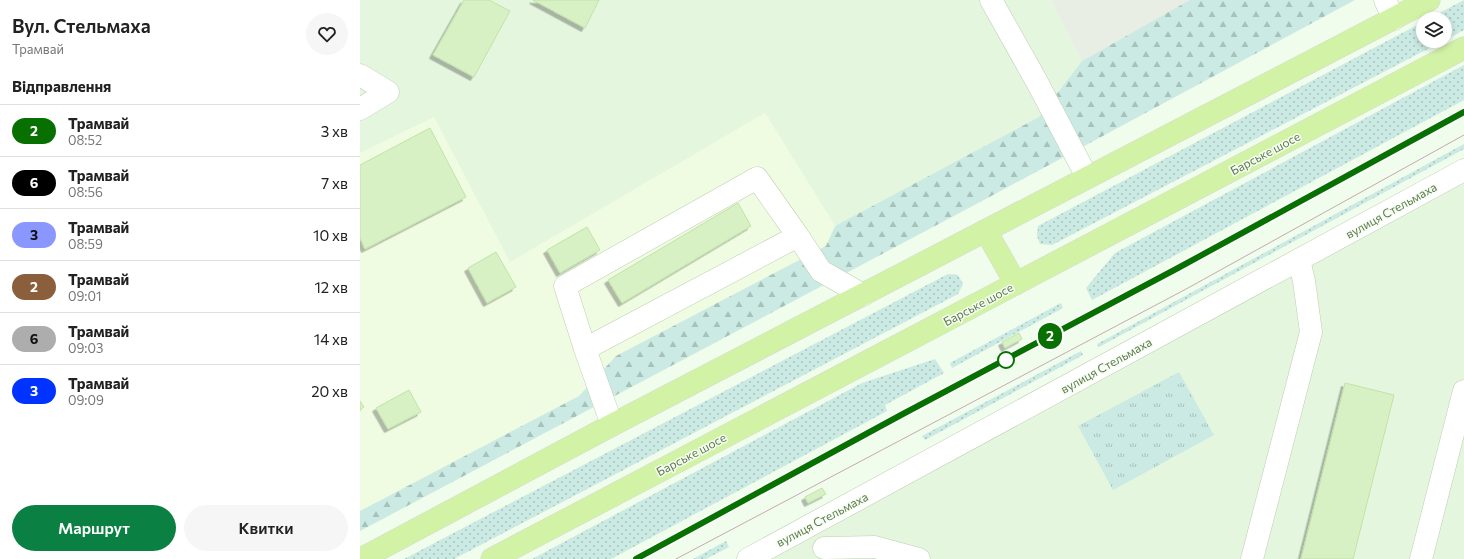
<!DOCTYPE html>
<html lang="uk">
<head>
<meta charset="utf-8">
<style>
  body { margin:0; font-family:Commissioner,sans-serif; background:#f6f6f6; color:#222; height:100vh; display:flex; flex-direction:column; font-size:15px; white-space:nowrap }
  * { box-sizing:border-box; margin:0 }
  p { font-size:13px; color:#767676 }
  .icon { flex:none; width:22px; height:22px; fill:none; stroke:currentColor; stroke-width:2; stroke-linecap:round; stroke-linejoin:round }
  .map { position:relative; flex:1; overflow:hidden }
  .panel { display:flex; flex-direction:column; background:#fff; width:360px }
  .panel>* { flex:none }
  .badge { padding:0 8px; border-radius:13px; font-size:14px; line-height:26px }
  .fabs { position:absolute; left:1056px; top:12px; display:grid; gap:8px }
  .fabs a { display:grid; place-items:center; width:36px; height:36px; border-radius:50%; background:#fff; box-shadow:0 2px 6px #0003; font-size:20px }
  .map>.badge { position:absolute; translate:-50% -50%; box-shadow:0 0 0 2px #fff }
  h2 { padding:0 12px; font-size:15px; line-height:36px }
  .round { display:grid; place-items:center; flex:none; width:42px; height:42px; border-radius:21px; background:#f6f6f6 }
  .headline { display:flex; align-items:center; justify-content:space-between; height:68px; padding:0 12px }
  h1 { font-size:19px; font-weight:600; line-height:30px }
  .cta { display:flex; gap:8px; margin-top:auto; padding:8px 12px }
  .cta a { flex:1; height:46px; border-radius:24px; background:#0b8043; color:#fff; font-size:16px; font-weight:600; line-height:46px; text-align:center }
  .cta a+a { background:#f6f6f6; color:#222 }
  ul { padding:0; list-style:none }
  li { display:flex; align-items:center; gap:12px; height:52px; padding:0 12px; border-top:1px solid #e0e0e0 }
  li div { flex:1 }
  li b { display:block; font-size:15px }
  li em { font-style:normal }
  li .badge { min-width:44px; font-weight:700; text-align:center }
  main { display:flex; flex:1; min-height:0 }
  .map>svg:first-child { display:block }
  .residential { fill:#e4f6de }
  .commercial { fill:#effce1 }
  .industrial { fill:#e8eee4 }
  .grass { fill:url(#grass-dots) }
  .forest { fill:url(#forest-firs) }
  .park { fill:url(#park-tufts) }
  .building { fill:#d7f1c5; stroke:#c1e3a6; filter:url(#shadow) }
  .lines { fill:none; stroke-linecap:round; stroke-linejoin:round }
  .minor-casing { stroke:#bdcfb1; stroke-width:23 }
  .highway-casing { stroke:#d3d9ce; stroke-width:23 }
  .minor { stroke:#fff; stroke-width:22 }
  .highway { stroke:#d2f3a6; stroke-width:22 }
  .tram { stroke:#c7a9b2; stroke-width:1 }
  .line-casing { stroke:#fff; stroke-width:9 }
  .line { stroke:#077000; stroke-width:6 }
  .stop-dot { fill:#fff; stroke:#077000; stroke-width:2 }
  .labels { text-anchor:middle; dominant-baseline:central; stroke-width:3; stroke-linejoin:round; paint-order:stroke }
  .street-label { font-size:12px; fill:#62784f; stroke:#f5fef3 }
</style>
</head>
<body>
<main>
<section class="panel">
<div class="headline"><div><h1>Вул. Стельмаха</h1><p>Трамвай</p></div><a class="round"><svg class="icon" aria-label="heart" viewBox="0 0 24 24"><path d="M12 20l-8-8c-3-5 5-10 8-4 3-6 11-1 8 4z"/></svg></a></div>
<h2>Відправлення</h2>
<ul>
<li><span class="badge" style="background:#077000;color:#fff">2</span><div><b>Трамвай</b><p>08:52</p></div><em>3 хв</em></li>
<li><span class="badge" style="background:#000;color:#fff">6</span><div><b>Трамвай</b><p>08:56</p></div><em>7 хв</em></li>
<li><span class="badge" style="background:#8a97ff;color:#111">3</span><div><b>Трамвай</b><p>08:59</p></div><em>10 хв</em></li>
<li><span class="badge" style="background:#8b5e3c;color:#fff">2</span><div><b>Трамвай</b><p>09:01</p></div><em>12 хв</em></li>
<li><span class="badge" style="background:#adadad;color:#111">6</span><div><b>Трамвай</b><p>09:03</p></div><em>14 хв</em></li>
<li><span class="badge" style="background:#03f;color:#fff">3</span><div><b>Трамвай</b><p>09:09</p></div><em>20 хв</em></li>
</ul>
<div class="cta"><a>Маршрут</a><a>Квитки</a></div>
</section>
<div class="map">
<svg width="1104" height="559" viewBox="0 0 1104 559">
  <defs>
    <pattern id="grass-dots" width="8" height="8" patternUnits="userSpaceOnUse"><rect width="8" height="8" fill="#caeae3"/><path d="M2 2h.1M6 6h.1" fill="none" stroke="#a7c2ba" stroke-width="1.8" stroke-linecap="round"/></pattern>
    <pattern id="forest-firs" width="22" height="20" patternUnits="userSpaceOnUse"><rect width="22" height="20" fill="#caeae3"/><path d="M5 1l3.5 6h-7zM16 11l3.5 6h-7z" fill="#a7c2ba"/></pattern>
    <pattern id="park-tufts" width="24" height="20" patternUnits="userSpaceOnUse"><rect width="24" height="20" fill="#caeae3"/><path d="M3 7l-1-3M5 7V3M7 7l1-3M15 17l-1-3M17 17v-4M19 17l1-3" fill="none" stroke="#a7c2ba"/></pattern>
    <filter id="shadow"><feDropShadow dx="-3.5" dy="3.5" stdDeviation="0" flood-color="#0004"/></filter>
  </defs>
  <rect width="100%" height="100%" fill="#f0fcec"/>
  <path class="residential" d="M0 0H691L722 61 679 117 475 226 405 113 0 511Z
    M1104 171V559H394Z"/>
  <path class="commercial" d="M405 113 475 226 466 246 256 356 219 396 0 511V153L74 117 150 262Z"/>
  <path class="industrial" d="M691 0H831L722 61Z"/>
  <path class="grass" d="M1104 0V30L1085 40V19H1068Z
    M1063 22V41H1083L692 245 680 244 677 236 678 226Z
    M1104 65V100L732 300 726 288 755 253Z
    M1104 144V149L739 347 737 344Z
    M588 274 598 275 603 284 598 294 94 559H44Z
    M701 303 703 308 592 368 590 363Z
    M721 351 723 355 565 440 562 436Z
    M575 359 584 373 525 405 527 411 251 559H172L502 383Z
    M366 541 369 547 346 559H333Z"/>
  <path class="forest" d="M830 0H995L622 201 0 531V511L219 396 256 356 466 246 475 226 679 117 722 61Z"/>
  <path class="park" d="M819 372 854 435 753 490 718 426Z"/>
  <path class="building" d="M104 0H129L150 11 114 77 73 55Z
    M173 0H239L225 28Z
    M70 128 106 197 5 249 0 238V165Z
    M378 203 391 226 262 303 248 280Z
    M227 227 240 250 200 273 187 250Z
    M136 252 156 287 127 303 108 268Z
    M659 333 662 339 645 348 642 342Z
    M985 383 1034 395 993 559H941Z
    M49 390 61 412 28 429 16 408Z
    M0 401 4 407 0 410Z
    M462 488 466 494 448 503 445 497Z"/>
  <g class="lines">
    <defs>
      <path id="minor" d="M631 0 677 82 727 177
        M1025 0 1034 19
        M0 75 28 92 0 109
        M225 349 205 286 397 178 438 236
        M252 425 225 349 438 236 461 271 503 295
        M464 548 515 547 559 559
        M388 559 1104 170
        M892 559 951 332 944 281 939 260
        M1061 559 1104 391"/>
      <path id="highway" d="M626 231 656 284
        M1 559 252 425 1069 0
        M132 559 1104 48"/>
    </defs>
    <use href="#minor" class="minor-casing"/>
    <use href="#highway" class="highway-casing"/>
    <use href="#minor" class="minor"/>
    <use href="#highway" class="highway"/>
    <path class="tram" d="M276 559C552 410 829 262 1104 112
      M316 559 828 288 1104 135"/>
  </g>
  <g class="lines">
    <defs>
      <path id="line" d="M276 559 541 415 818 268 1104 112"/>
    </defs>
    <use href="#line" class="line-casing"/>
    <use href="#line" class="line"/>
  </g>
  <circle class="stop-dot" cx="646" cy="360" r="8"/>
  <g class="labels">
    <g class="street-label">
      <text transform="translate(905 153) rotate(-28)">Барське шосе</text>
      <text transform="translate(1031 210) rotate(-29)">вулиця Стельмаха</text>
      <text transform="translate(618 304) rotate(-28)">Барське шосе</text>
      <text transform="translate(746 365) rotate(-29)">вулиця Стельмаха</text>
      <text transform="translate(331 454) rotate(-28)">Барське шосе</text>
      <text transform="translate(462 519) rotate(-28)">вулиця Стельмаха</text>
    </g>
  </g>
</svg>
<div class="fabs">
<a><svg class="icon" aria-label="layers" viewBox="0 0 24 24"><path d="M12 4l9 5-9 5-9-5zM3 14l9 5 9-5"/></svg></a>
</div>
<b class="badge" style="left:690px;top:336px;background:#077000;color:#fff">2</b>
</div>
</main>
</body>
</html>
